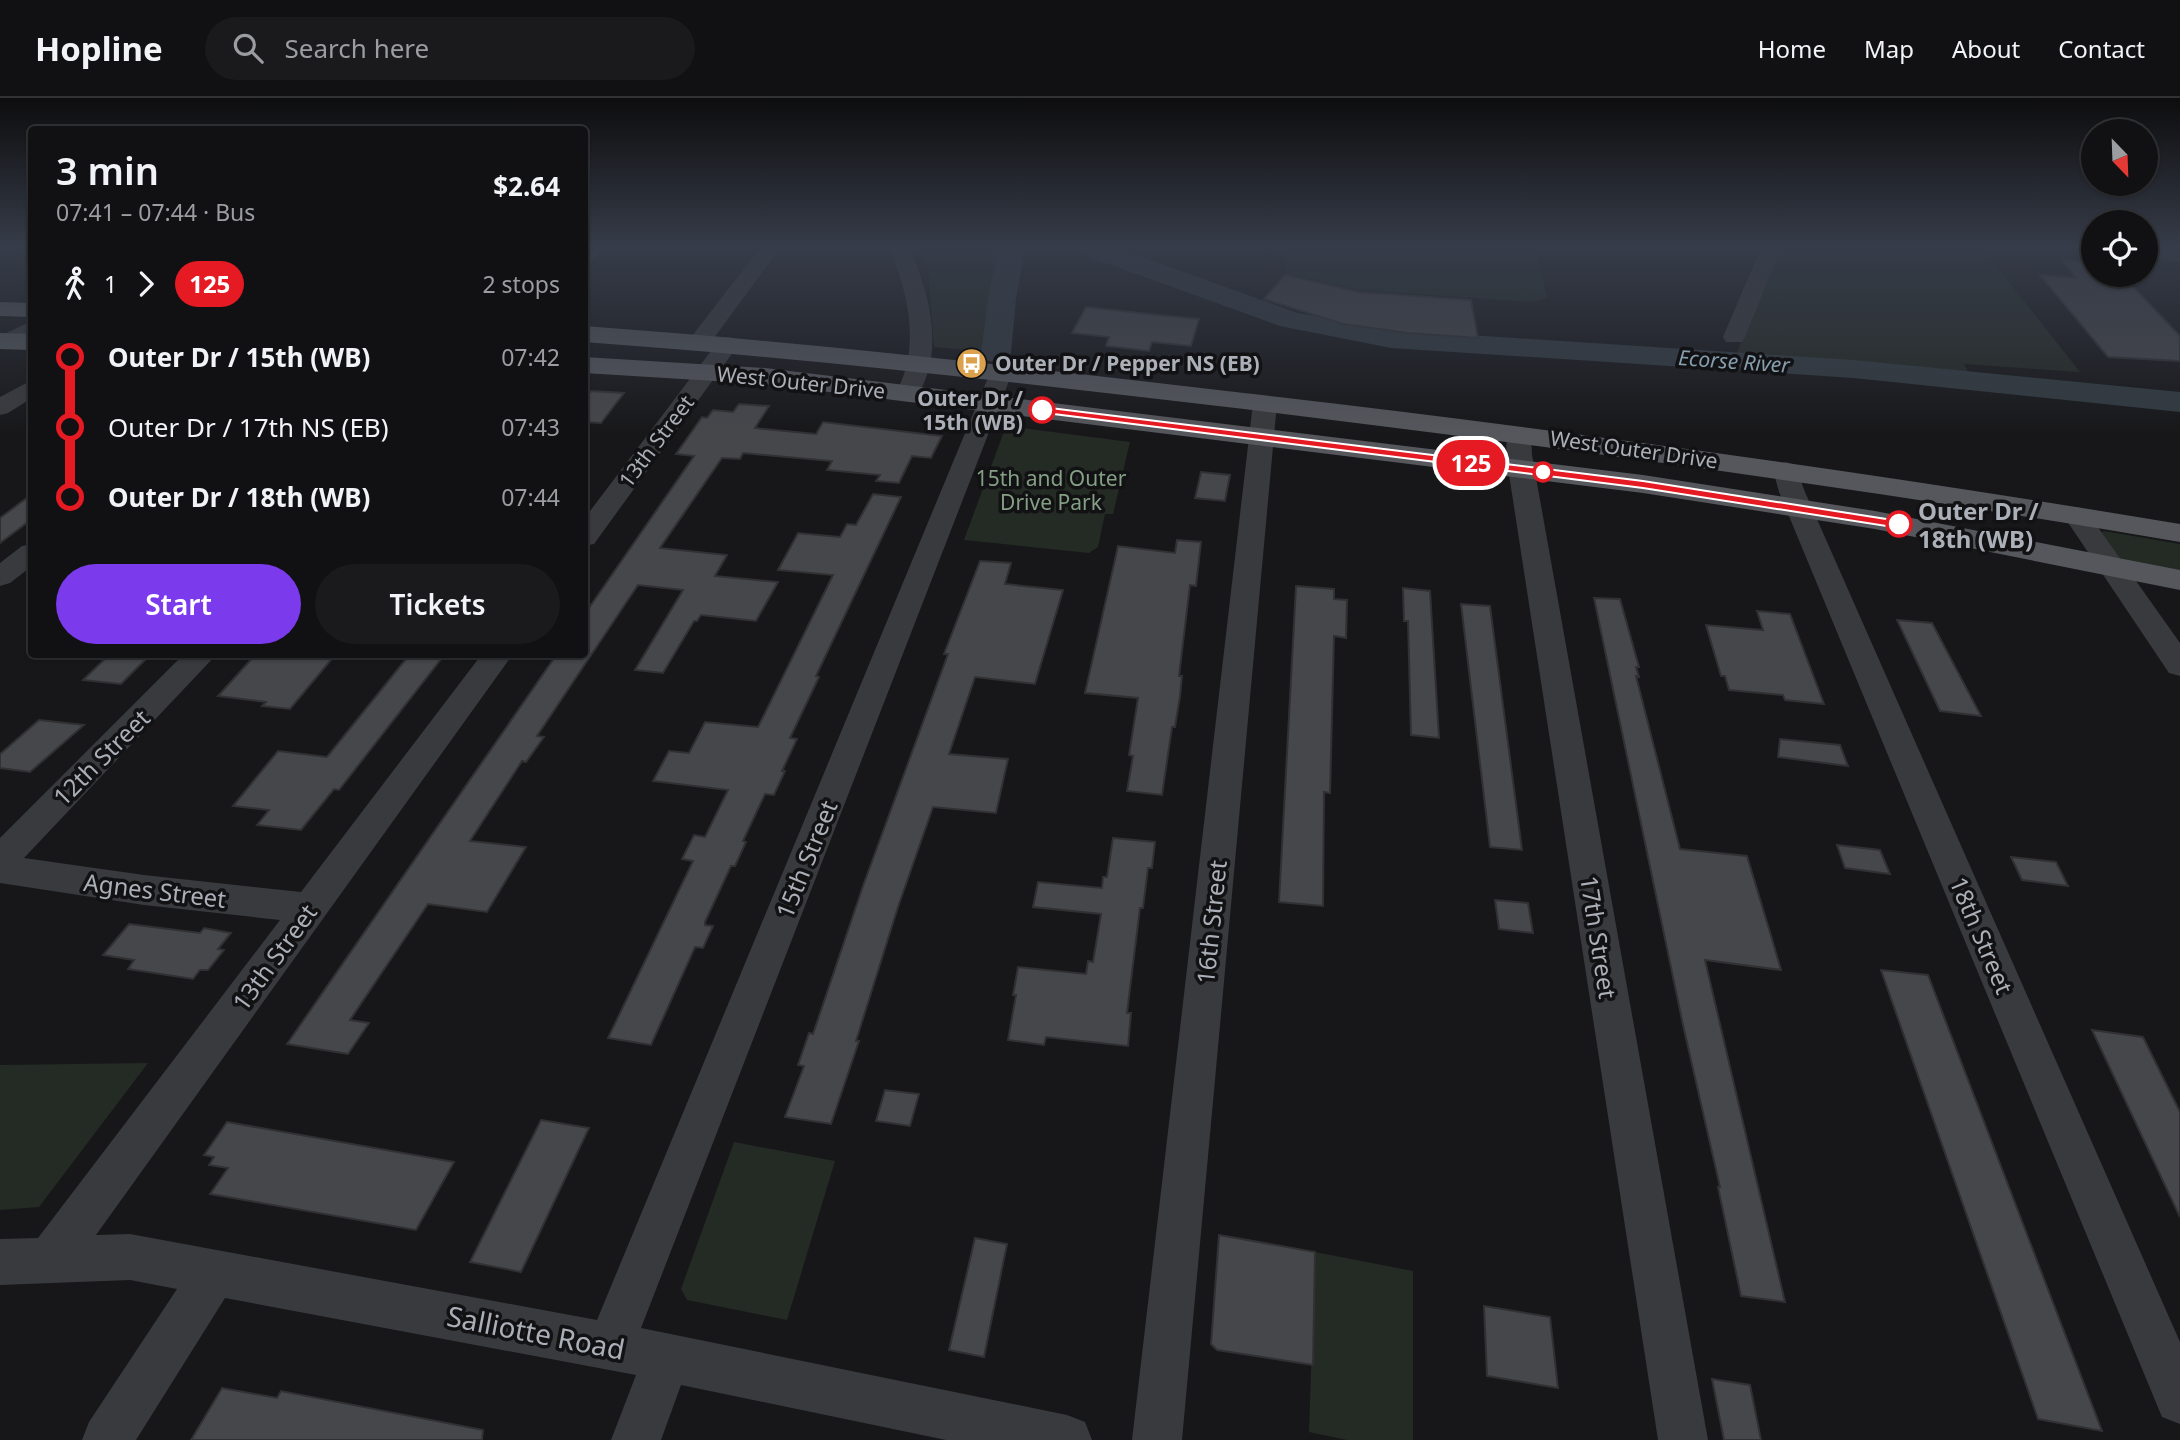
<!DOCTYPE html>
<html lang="en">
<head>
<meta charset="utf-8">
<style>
  body { margin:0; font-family:"Noto Sans",sans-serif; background:#1a1a1c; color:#f1f3f6; height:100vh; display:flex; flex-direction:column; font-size:26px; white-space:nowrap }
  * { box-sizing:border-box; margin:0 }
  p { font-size:23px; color:#9c9da0 }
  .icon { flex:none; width:38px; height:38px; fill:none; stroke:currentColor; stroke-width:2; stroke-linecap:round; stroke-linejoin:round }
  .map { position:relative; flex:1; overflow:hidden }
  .sheet { position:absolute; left:28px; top:28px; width:560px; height:532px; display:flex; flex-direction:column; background:#111113; border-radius:7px; box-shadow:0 2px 5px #0004,0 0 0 2px #303133 }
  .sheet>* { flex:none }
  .badge { padding:0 14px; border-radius:23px; font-size:24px; line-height:46px }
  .needle { width:46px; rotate:157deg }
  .controls { position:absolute; left:2081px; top:21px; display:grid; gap:14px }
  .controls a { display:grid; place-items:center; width:77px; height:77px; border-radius:50%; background:#111113; box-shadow:0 2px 5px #0004,0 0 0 2px #303133; font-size:35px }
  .map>.badge { position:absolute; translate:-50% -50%; box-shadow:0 0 0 4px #fff }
  .legs { display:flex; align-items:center; gap:10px; height:77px; padding:0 28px; font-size:23px }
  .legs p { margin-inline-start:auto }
  .head { display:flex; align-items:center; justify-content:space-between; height:119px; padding:0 28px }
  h1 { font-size:38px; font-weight:600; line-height:52px }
  .primary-button { display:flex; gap:14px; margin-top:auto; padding:14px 28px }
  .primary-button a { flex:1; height:80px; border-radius:42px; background:#7c3aed; color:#fff; font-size:28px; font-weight:600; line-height:80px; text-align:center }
  .primary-button a+a { background:#1a1a1c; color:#f1f3f6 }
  ul { padding:0 28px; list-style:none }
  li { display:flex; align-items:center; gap:24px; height:70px; font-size:26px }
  li i { display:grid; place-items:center; width:10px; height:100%; margin:0 9px; background:currentColor }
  li i::after { content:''; width:18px; height:18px; margin:-9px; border:5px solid; border-radius:50%; background:#111113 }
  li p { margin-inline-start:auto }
  li:first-child i { background:linear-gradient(#0000 50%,currentColor 0) }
  li:last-child i { background:linear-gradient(currentColor 50%,#0000 0) }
  header { display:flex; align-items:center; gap:42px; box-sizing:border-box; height:98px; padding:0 35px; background:#111113; border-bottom:2px solid #303133 }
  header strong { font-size:33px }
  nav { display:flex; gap:38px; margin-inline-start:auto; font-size:24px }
  .search { width:490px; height:63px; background:#1a1a1c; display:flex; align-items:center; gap:18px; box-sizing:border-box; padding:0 24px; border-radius:38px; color:#9c9da0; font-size:26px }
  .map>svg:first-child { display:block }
  .green { fill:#242a24 }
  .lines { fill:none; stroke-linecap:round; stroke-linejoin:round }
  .river { fill:#323a40; fill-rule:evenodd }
  .building { fill:#46474b; stroke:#313134; stroke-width:2 }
  .minor { fill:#393a3d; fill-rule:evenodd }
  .major { fill:#55575c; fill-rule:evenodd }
  .line-1 { fill:#e51a23; stroke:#fff; stroke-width:2 }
  .stop-1-dot { fill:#fff; stroke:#e51a23; stroke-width:3.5 }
  .labels { text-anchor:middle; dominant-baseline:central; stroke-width:7; stroke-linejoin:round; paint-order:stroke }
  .far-water-label { font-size:21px; font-style:italic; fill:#869eae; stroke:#121214 }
  .far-poi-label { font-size:21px; font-weight:bold; fill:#abafb7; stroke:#121214; text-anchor:start }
  .far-street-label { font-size:21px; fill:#abafb7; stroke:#121214 }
  .far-stop-label { font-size:21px; font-weight:bold; fill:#abafb7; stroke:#121214; text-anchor:end }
  .far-park-label { font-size:21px; fill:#849f84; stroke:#121214 }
  .stop-label { font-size:24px; font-weight:bold; fill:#abafb7; stroke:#121214; text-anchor:start }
  .street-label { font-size:24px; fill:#abafb7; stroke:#121214 }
  .near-street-label { font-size:28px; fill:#abafb7; stroke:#121214 }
</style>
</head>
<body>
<header>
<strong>Hopline</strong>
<div class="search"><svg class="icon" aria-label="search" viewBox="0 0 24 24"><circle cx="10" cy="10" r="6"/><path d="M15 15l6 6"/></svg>Search here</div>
<nav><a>Home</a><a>Map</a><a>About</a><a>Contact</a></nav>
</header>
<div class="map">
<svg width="2180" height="1342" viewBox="0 0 2180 1342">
  <rect width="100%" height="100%" fill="#171719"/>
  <path class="green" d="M917 150H1012L996 255 934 249 928 171Z
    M1287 150H1535L1547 200 1534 204 1359 192 1285 175Z
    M1780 150H1982L2080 274 1964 266 1972 281 1734 262Z
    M1006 328 1130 344 1113 416H1105L1098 449 1089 455 964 442Z
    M2104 433 2180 446V476L2118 460 2100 435Z
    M148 965 39 1109 0 1112V967Z
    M734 1044 835 1063 787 1222 687 1202 681 1191Z
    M1315 1154 1413 1173V1342H1347L1309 1334Z"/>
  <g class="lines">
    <path class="river" d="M998 150H1025L1016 201 1011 255 1007 262 996 264 985 262 981 255 988 201Z
      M1078 150H1117L1298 215 1391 232 1854 262 2180 294V314L1854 280 1391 250 1280 228 1081 156Z"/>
  </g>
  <path class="building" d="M2062 162 2093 164V177H2122L2180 238V263L2108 259 2040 177 2076 180Z
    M1285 177 1359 194 1471 202 1478 240 1408 235 1343 226 1264 201Z
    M1086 209 1158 217 1199 221 1191 248 1152 244 1149 253 1106 248 1109 239 1072 235Z
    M591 293 624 295 601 325 584 324V300Z
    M739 306 769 308 755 330 816 336 823 324 942 338 931 360 912 358 899 385 876 383 880 377 827 372 832 363 743 355 740 361 722 360 660 450 727 457 715 478 778 484 756 523 701 517 697 523H694L663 575 635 572 683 492 638 487 537 638 544 639 526 664 522 663 470 743 526 749 487 814 428 806 350 922 369 925 348 956 287 946 557 556H584V517L694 358 676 356 702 319 707 320 713 312 733 314Z
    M1201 374 1230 377 1225 403 1195 400Z
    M32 396V421L0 445V420Z
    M873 396 901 399 816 578 819 579 790 640 797 641 782 673H785L774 697 765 696 743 743 746 744 735 768H731L705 824V827L713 828 703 850 695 849 651 947 608 940 693 763 682 761 694 737 705 739 728 692 653 683 669 653 689 655 705 624 758 629 833 477 778 472 798 435 840 439 847 426 856 427Z
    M1177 442 1201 444 1196 488 1190 487 1179 578H1182L1180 598 1175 629H1172L1162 697 1127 693 1133 658 1129 657 1138 600 1085 595 1118 448 1175 455Z
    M980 463 1011 465 1005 486 1063 492 1035 586 975 579 949 656 1008 661 996 715 933 709 898 809 856 943H859L831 1026 785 1019 804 968 798 967 809 935 813 936 863 788 948 556H944Z
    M1296 488 1334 491V501L1347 502 1346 540 1334 538 1330 695 1324 694 1323 808 1279 804Z
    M1403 490 1430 493 1439 640 1411 637 1408 523H1404Z
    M1594 500 1620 501 1639 569H1636L1639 579 1636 578 1680 751 1747 758 1772 841 1781 872 1705 862 1785 1204 1741 1198 1718 1089H1720L1683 927Z
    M1461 506 1490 508 1522 752 1490 749Z
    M1757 513 1790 516 1824 606 1785 602 1783 597 1729 592 1725 578H1721L1706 527 1763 532Z
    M1897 522 1932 525 1981 618 1940 613Z
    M110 556H151L121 586 83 582Z
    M256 556H336L290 611 262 608 266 604 218 598Z
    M410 556H445L339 692 334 691 301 732 257 727 269 712 233 708 278 653 327 659Z
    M39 622 84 627 30 674 0 670V656Z
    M1780 641 1840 647 1848 668 1778 659Z
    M1113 740 1155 744 1152 770H1148L1143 810H1140L1127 915H1131L1128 948 1046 939 1044 947 1008 942 1016 897H1013L1018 869 1086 876 1088 863 1093 864 1101 816 1033 809 1038 784 1102 790 1103 779H1107Z
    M1837 747 1880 752 1890 776 1845 770Z
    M2011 759 2056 764 2068 788 2022 782Z
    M1495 802 1528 805 1533 835 1499 831Z
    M129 826 200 835 204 830 231 835 218 851 224 852 208 872H200L193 881 128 871 134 862 103 857Z
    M1881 872 1928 877 2102 1333 2038 1321Z
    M2092 932 2143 939 2180 1014V1119Z
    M885 992 919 996 910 1028 876 1023Z
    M541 1022 589 1030 521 1174 470 1164Z
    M227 1024 454 1064 416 1132 210 1096 228 1070 209 1067 214 1059 204 1057Z
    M1219 1137 1315 1154 1313 1267 1217 1252 1211 1246Z
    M975 1140 1007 1146 984 1259 949 1252Z
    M1484 1208 1550 1219 1558 1290 1487 1278Z
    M1712 1281 1750 1287 1761 1342H1724Z
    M222 1290 277 1300 281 1293 483 1332 482 1342H191Z"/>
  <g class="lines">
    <path class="minor" d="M584 150H603L591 164 584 166Z
      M760 150H780L708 248H692L689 243 692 238Z
      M889 150H909C930 195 946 257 915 301H899L895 296C921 252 909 195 889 150Z
      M1761 150H1781L1745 239 1742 244H1726L1723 239Z
      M2146 150 2180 152V164L2146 159Z
      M32 223V238L16 248H0V238Z
      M728 239 736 241 739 246 594 446 584 448V421L720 241Z
      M1001 268 1009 270 1012 275 641 1230 1067 1317 1085 1324 1092 1342H946L681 1287 661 1342H611L636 1277 225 1200 136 1342H82L89 1324 177 1191 130 1182 0 1187V1141L38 1140 280 822 144 807 0 785V740L184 556H217L24 760 144 777 301 794 482 556H513L96 1137 130 1136 597 1222 990 275 993 270Z
      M32 282V300L8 315 0 317V299Z
      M1265 298 1273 300 1277 305 1182 1342H1132L1253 305 1257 300Z
      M1519 329 1528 331 1531 336 1532 357 1708 1342H1658L1506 357 1507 336 1510 331Z
      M1786 364 1795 367 1805 394 2180 1244V1326L2162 1319 1779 394 1773 372 1777 367Z
      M2076 409 2085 411 2180 545V578L2169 575 2063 417 2067 411Z
      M32 446V468L10 485 0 488V465L22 448Z"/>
    <path class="major" d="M0 204 32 205V219L0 218Z
      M584 228C805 244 1024 269 1244 295 1557 331 1869 374 2180 426V444C1869 391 1557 349 1244 311 1024 285 805 260 584 244Z
      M0 235 32 236V252L0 251Z
      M584 259 765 270 1643 377 1875 413 2180 472V492L1875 431 1643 395 765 286 584 275Z"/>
  </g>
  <linearGradient id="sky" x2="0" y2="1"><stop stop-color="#0d0d0e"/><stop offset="0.44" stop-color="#363c49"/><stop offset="1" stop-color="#363c49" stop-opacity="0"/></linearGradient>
  <rect width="2180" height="338" fill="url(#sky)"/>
  <path class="line-1" d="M1042 309 1643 383 1899 423 1904 426 1899 430 1643 390 1038 314 1037 312Z"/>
  <defs>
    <symbol id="bus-disc" viewBox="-11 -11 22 22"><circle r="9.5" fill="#dca14c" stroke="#121214"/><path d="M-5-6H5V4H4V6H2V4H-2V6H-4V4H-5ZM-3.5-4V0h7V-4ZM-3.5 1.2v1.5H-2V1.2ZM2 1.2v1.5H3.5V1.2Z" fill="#fff"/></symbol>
  </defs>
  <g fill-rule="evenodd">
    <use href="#bus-disc" x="954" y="248" width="35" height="35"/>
  </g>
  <g class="stop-1-dot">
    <circle cx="1042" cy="312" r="12"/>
    <circle cx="1543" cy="374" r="9"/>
    <circle cx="1899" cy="426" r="12"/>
  </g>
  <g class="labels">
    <g class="far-water-label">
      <text transform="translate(1734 263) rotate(4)">Ecorse River</text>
    </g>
    <g class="far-poi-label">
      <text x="995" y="265">Outer Dr / Pepper NS (EB)</text>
    </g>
    <g class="far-street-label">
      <text transform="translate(801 284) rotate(6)">West Outer Drive</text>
      <text transform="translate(656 343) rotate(-53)">13th Street</text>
      <text transform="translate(1634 351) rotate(8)">West Outer Drive</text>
    </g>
    <g class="far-stop-label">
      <text x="1023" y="300">Outer Dr /<tspan x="1023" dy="24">15th (WB)</tspan></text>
    </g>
    <g class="far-park-label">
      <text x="1051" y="380">15th and Outer<tspan x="1051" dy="24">Drive Park</tspan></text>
    </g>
    <g class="stop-label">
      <text x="1918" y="412">Outer Dr /<tspan x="1918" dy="28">18th (WB)</tspan></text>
    </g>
    <g class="street-label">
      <text transform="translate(101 659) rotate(-45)">12th Street</text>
      <text transform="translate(806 761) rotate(-68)">15th Street</text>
      <text transform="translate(155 792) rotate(7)">Agnes Street</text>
      <text transform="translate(1211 824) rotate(-84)">16th Street</text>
      <text transform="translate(1982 837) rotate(67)">18th Street</text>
      <text transform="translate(1599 839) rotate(81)">17th Street</text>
      <text transform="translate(274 859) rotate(-54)">13th Street</text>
    </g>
    <g class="near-street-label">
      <text transform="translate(536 1234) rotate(11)">Salliotte Road</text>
    </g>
  </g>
</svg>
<div class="controls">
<a><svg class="needle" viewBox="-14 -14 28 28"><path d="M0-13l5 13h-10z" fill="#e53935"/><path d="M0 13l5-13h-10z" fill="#9c9da0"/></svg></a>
<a><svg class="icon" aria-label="locate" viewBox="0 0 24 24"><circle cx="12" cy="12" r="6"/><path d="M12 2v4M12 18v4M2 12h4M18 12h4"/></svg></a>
</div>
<b class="badge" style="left:1471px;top:365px;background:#e51a23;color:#fff">125</b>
<section class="sheet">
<div class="head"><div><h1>3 min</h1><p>07:41 – 07:44 · Bus</p></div><b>$2.64</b></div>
<div class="legs"><svg class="icon" aria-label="walk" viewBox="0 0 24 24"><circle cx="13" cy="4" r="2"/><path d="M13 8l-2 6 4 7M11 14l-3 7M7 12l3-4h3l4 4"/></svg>1<svg class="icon" aria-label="forward" viewBox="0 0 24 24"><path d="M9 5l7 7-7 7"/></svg><b class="badge" style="background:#e51a23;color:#fff">125</b><p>2 stops</p></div>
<ul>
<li><i style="color:#e51a23"></i><b>Outer Dr / 15th (WB)</b><p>07:42</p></li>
<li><i style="color:#e51a23"></i><span>Outer Dr / 17th NS (EB)</span><p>07:43</p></li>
<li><i style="color:#e51a23"></i><b>Outer Dr / 18th (WB)</b><p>07:44</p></li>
</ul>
<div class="primary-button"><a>Start</a><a>Tickets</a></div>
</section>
</div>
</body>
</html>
